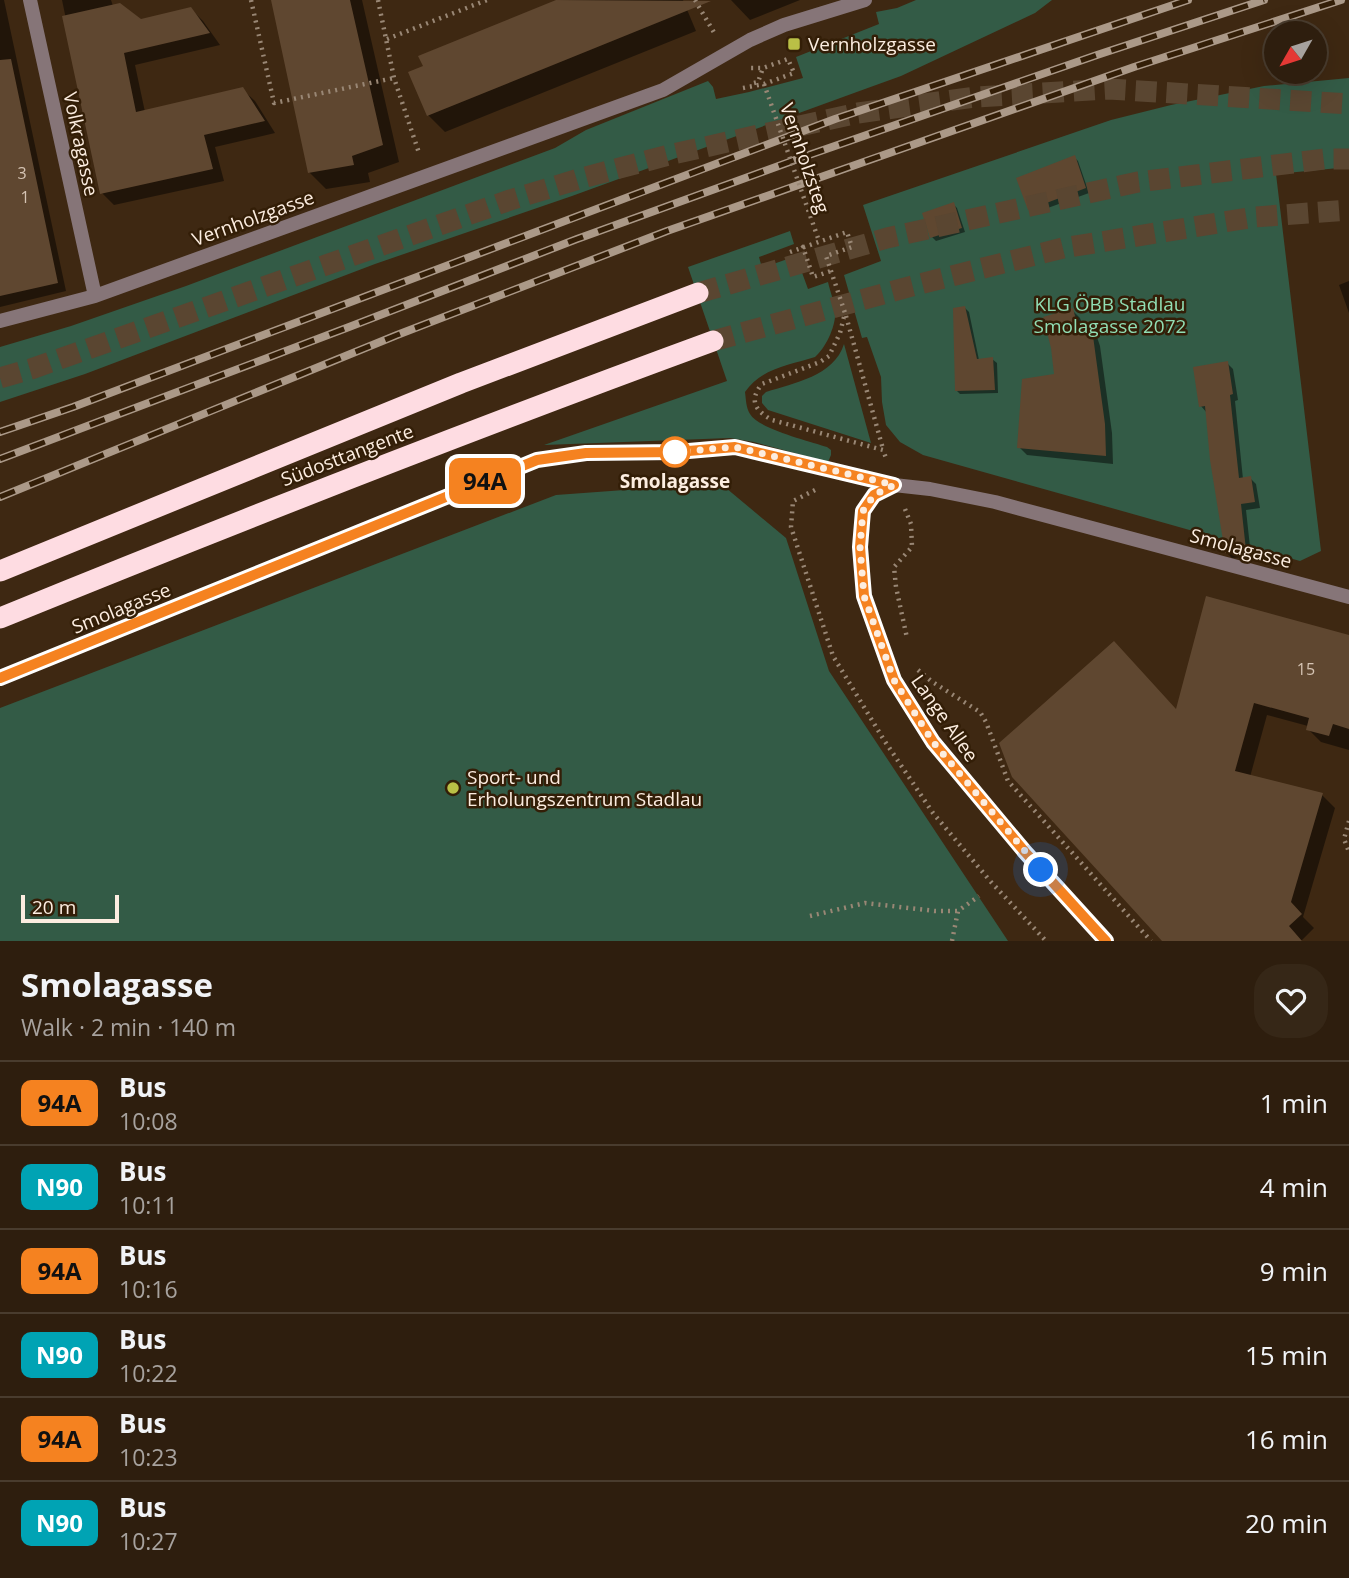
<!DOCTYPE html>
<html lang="en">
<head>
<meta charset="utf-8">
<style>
  body { margin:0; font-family:"Open Sans",sans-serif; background:#362717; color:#f1f3f6; height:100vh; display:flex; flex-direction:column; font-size:26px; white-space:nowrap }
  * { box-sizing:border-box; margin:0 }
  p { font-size:23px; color:#a7a29e }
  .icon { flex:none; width:38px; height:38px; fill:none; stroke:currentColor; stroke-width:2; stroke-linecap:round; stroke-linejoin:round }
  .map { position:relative; height:941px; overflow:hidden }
  .panel { display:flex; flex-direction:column; background:#2e1e0e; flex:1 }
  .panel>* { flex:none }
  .badge { padding:0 14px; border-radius:10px; font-size:24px; line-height:46px }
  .needle { width:46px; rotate:231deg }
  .buttons { position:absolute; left:1264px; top:21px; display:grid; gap:14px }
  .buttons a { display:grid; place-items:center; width:63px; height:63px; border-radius:50%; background:#2e1e0e; box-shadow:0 7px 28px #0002,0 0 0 2px #493c2e; font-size:35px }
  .scale { position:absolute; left:21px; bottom:18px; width:98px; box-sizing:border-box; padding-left:7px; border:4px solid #fcede0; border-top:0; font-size:19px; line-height:24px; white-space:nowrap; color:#fcede0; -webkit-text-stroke:5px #331e07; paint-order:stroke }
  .you { position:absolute; width:35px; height:35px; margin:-18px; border:5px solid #fff; border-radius:50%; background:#1a73e8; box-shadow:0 0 0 10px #1a73e833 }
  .map>.badge { position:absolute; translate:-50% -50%; box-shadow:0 0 0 4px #fff }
  .round { display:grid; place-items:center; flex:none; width:74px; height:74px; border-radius:28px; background:#362717 }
  .head { display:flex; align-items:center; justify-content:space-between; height:119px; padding:0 21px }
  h1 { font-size:33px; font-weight:700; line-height:52px }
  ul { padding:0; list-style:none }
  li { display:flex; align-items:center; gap:21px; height:84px; padding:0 21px; border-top:2px solid #493c2e }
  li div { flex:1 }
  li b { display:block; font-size:26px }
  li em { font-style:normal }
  li .badge { min-width:77px; font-weight:700; text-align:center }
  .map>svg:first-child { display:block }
  .green { fill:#335b46 }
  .shadow { fill:#0007 }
  .building { fill:#5f4730 }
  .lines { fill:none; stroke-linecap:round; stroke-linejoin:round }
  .motorway-tunnel { stroke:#5a4631; stroke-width:21; stroke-dasharray:21 10; stroke-linecap:butt }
  .path { stroke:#998775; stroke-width:4.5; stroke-dasharray:2 5; stroke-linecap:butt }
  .minor { stroke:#867578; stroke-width:14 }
  .motorway { stroke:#fedce2; stroke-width:21 }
  .rail-casing { stroke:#ab9988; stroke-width:8 }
  .rail { stroke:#331e07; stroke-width:5; stroke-dasharray:16; stroke-linecap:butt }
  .path-bridge { stroke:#998775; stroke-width:4.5; stroke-dasharray:2 5; stroke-linecap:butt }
  .line-casing { stroke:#fff; stroke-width:16 }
  .line { stroke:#f58220; stroke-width:10 }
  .walk { stroke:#fcede0; stroke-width:7; stroke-dasharray:0 12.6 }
  .poi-dot { fill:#bac046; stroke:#331e07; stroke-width:2.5 }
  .stop-dot { fill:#fff; stroke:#f58220; stroke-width:3.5 }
  .labels { text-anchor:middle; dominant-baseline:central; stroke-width:5; stroke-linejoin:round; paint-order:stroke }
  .number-label { font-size:16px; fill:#d5c4b4 }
  .poi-label { font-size:19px; fill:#fcede0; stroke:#331e07; text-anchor:start }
  .street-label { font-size:19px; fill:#fcede0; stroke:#331e07 }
  .park-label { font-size:19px; fill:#91deb4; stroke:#331e07 }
  .stop-label { font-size:19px; font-weight:bold; fill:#fcede0; stroke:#331e07 }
</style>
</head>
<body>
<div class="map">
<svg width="1349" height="941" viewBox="0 0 1349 941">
  <rect width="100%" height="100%" fill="#3e2812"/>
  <path class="green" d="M916 0H1052L1035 13 901 76 865 89 572 196 375 264 85 374 0 402V347L71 326 186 286 555 148 586 130 708 81 713 87 716 99 749 92 803 78 796 57 879 24 876 12 897 8Z
    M1349 78V167L1276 174 1321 551 1300 561 923 455 900 442 886 425 882 402 881 377 867 337 862 338 844 275 881 261 863 205 1111 120 1171 105 1264 86Z
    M790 231 794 244 759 257 762 268 796 256 808 289 828 282C830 291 834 301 835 310 837 324 826 348 815 357 790 365 761 368 745 392 746 399 746 408 750 414 759 429 809 441 827 447L831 450V455L828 462 754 442 730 438 544 445 727 381 688 267Z
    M844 344 871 443 768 410 762 403V396L766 392C794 383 834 376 844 344Z
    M720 483 786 538 829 671 1008 941H0V708L556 495Z"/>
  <path class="shadow" d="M0 0H4L66 291 0 307Z
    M62 0H111L113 6 141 21 191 9 203 21 220 45 135 65 145 112 242 89 255 101 275 133 215 147 224 181 114 205 102 193Z
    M273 0H362L399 162 368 173 370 182 326 189 309 172Z
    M561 0H683L696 31 445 132 428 115 426 67 421 57Z
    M731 0H800L750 20Z
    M1074 157 1078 161 1089 193 1034 213 1029 209Z
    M953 204 957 208 965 232 936 241 932 237Z
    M1349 281V313L1339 285Z
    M965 308 969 312 979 360 992 359 997 363 998 393 960 394 956 390Z
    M1072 310 1080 318 1082 324 1087 322 1095 331 1100 346 1112 433 1113 464 1027 455 1019 447 1056 376Z
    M1227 363 1233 369 1238 400 1235 401 1243 479 1250 478 1256 484 1260 508 1246 510 1251 556 1232 558 1226 552 1207 413 1201 406Z
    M1349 637V750L1321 742 1308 729V726L1267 715 1250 777 1322 795 1335 808 1303 917 1314 928 1301 941H1165L1177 712Z"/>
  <path class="building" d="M271 0H350L383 145 352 156 354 165 308 173Z
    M556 0 711 1 427 116 408 72 423 66 418 56Z
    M120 3 141 19 191 7 210 33 124 53 136 112 243 87 265 121 204 135 213 169 100 194 62 16Z
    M11 59 58 283 0 296V60Z
    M1075 155 1086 188 1028 210 1016 178Z
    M954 202 962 228 930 238 922 213Z
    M965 306 977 359 993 357 995 390 955 391 953 308Z
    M1073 308 1077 324 1088 321 1093 336 1105 424 1106 456 1017 448 1022 379 1054 374 1051 348 1043 317Z
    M1228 361 1233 394 1230 395 1239 478 1251 476 1255 502 1241 504 1246 550 1225 553 1210 460 1205 406 1199 407 1193 367Z
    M1206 596 1349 635V729L1333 724 1329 736 1306 730 1309 718 1254 703 1235 771 1323 793 1291 902 1302 914 1289 926 1302 941H1162L1012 777 999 743 1114 641 1176 709Z"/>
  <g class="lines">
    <path class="motorway-tunnel" d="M698 293 887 238 1138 182 1325 159H1349
      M713 341 912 286 1063 248 1255 217 1349 210
      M0 378 31 369 510 200 582 178 669 155 858 113 975 97 1109 89 1349 104"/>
    <path class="path" d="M251 0 274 103 394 78
      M378 0 394 78 419 153
      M695 0 716 36
      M387 39 487 0
      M754 83 758 82 763 68
      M743 88 764 84 794 73 788 59 763 68H751
      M802 248 803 247 813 277 831 271
      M790 252 847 232 852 247 826 256 845 313 840 333 829 356 820 362 762 384C748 401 756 411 772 420L883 450 886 458
      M846 316 883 449
      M815 490 793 501 791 527 833 656 884 740 933 813 991 882 1046 941
      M905 509 911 524 912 547 894 567 896 587 907 638
      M918 670 931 681 980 712 986 722 1008 781 1151 941
      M1349 821 1344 839 1349 852
      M810 916 865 903 935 911H958
      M952 941 958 911 979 896"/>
    <path class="minor" d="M30 0 95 296
      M0 321 95 296 663 90 750 40 784 25 865 0
      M894 485 875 495 863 511 860 547 864 596 894 680 933 742 1025 852 1106 941
      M0 678 537 460 586 453 677 452 735 447 894 485 930 489 995 502 1349 597"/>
    <path class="motorway" d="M0 571 461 383 698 293
      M0 618C236 522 473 429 713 341"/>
    <defs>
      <path id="rail" d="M0 432 73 407 835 119 1188 0
        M0 459 349 327 577 239 806 156 1097 55 1264 0
        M0 497 397 335 667 231 1134 67 1341 0"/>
    </defs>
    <use href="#rail" class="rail-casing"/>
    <use href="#rail" class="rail"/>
    <path class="path-bridge" d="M764 84 819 241"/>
  </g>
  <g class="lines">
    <defs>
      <path id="line" d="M0 678 537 460 586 453 677 452 735 447 894 485 874 495 863 511 860 547 864 596 894 680 933 742 1025 852 1106 941"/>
    </defs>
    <use href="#line" class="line-casing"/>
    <use href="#line" class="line"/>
    <path class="walk" d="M675 452 735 447 894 485 874 495 863 511 860 547 864 596 894 680 933 742 1041 870"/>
  </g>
  <g class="poi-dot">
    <rect x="787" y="37" width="14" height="14" rx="3.5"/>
    <circle cx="453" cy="788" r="7"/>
  </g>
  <circle class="stop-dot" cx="675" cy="452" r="14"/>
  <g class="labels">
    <g class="number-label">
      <text x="22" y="173">3</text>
      <text x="25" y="197">1</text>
      <text x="1306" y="669">15</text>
    </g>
    <g class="poi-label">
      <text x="808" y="44">Vernholzgasse</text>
      <text x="467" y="777">Sport- und<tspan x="467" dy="22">Erholungszentrum Stadlau</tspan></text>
    </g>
    <g class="street-label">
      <text transform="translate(81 144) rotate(78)">Volkragasse</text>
      <text transform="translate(805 158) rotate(71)">Vernholzsteg</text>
      <text transform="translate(253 218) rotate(-20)">Vernholzgasse</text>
      <text transform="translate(347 455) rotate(-21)">Südosttangente</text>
      <text transform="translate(1241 548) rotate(15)">Smolagasse</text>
      <text transform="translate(121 608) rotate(-22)">Smolagasse</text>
      <text transform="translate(945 718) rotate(55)">Lange Allee</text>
    </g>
    <g class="park-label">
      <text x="1110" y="304">KLG ÖBB Stadlau<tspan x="1110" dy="22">Smolagasse 2072</tspan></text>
    </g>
    <g class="stop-label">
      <text x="675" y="481">Smolagasse</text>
    </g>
  </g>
</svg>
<div class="buttons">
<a><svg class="needle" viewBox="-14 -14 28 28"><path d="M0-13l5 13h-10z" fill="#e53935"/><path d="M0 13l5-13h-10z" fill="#a7a29e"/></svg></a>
</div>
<div class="scale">20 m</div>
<div class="you" style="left:1041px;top:870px"></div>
<b class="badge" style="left:485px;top:481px;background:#f58220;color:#111">94A</b>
</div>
<section class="panel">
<div class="head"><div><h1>Smolagasse</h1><p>Walk · 2 min · 140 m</p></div><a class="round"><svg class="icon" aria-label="heart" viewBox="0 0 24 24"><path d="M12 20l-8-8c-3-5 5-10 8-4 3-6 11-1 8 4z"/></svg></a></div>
<ul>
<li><span class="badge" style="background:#f58220;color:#111">94A</span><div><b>Bus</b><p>10:08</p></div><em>1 min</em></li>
<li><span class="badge" style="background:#00a3b4;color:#fff">N90</span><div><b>Bus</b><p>10:11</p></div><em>4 min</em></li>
<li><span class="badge" style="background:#f58220;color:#111">94A</span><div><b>Bus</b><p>10:16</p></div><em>9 min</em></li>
<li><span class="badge" style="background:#00a3b4;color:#fff">N90</span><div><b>Bus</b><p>10:22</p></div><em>15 min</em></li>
<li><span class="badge" style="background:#f58220;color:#111">94A</span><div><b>Bus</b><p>10:23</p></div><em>16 min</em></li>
<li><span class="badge" style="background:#00a3b4;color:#fff">N90</span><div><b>Bus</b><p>10:27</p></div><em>20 min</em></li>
</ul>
</section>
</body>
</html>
